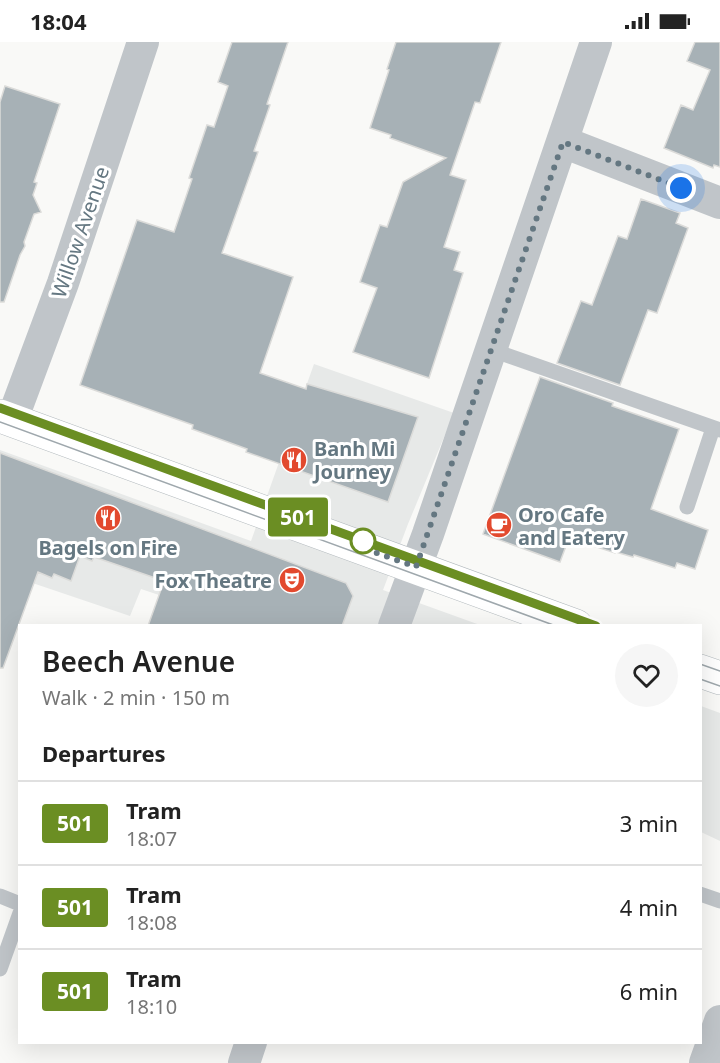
<!DOCTYPE html>
<html lang="en">
<head>
<meta charset="utf-8">
<style>
  body { margin:0; font-family:"Noto Sans",sans-serif; background:#f6f6f6; color:#222; height:100vh; display:flex; flex-direction:column; font-size:22px; white-space:nowrap }
  * { box-sizing:border-box; margin:0 }
  p { font-size:20px; color:#767676 }
  .icon { flex:none; width:33px; height:33px; fill:none; stroke:currentColor; stroke-width:2; stroke-linecap:round; stroke-linejoin:round }
  .map { position:relative; flex:1; overflow:hidden }
  .details { position:absolute; left:18px; top:582px; width:684px; height:420px; display:flex; flex-direction:column; background:#fff; border-radius:0px; box-shadow:0 6px 24px #0002 }
  .details>* { flex:none }
  .badge { padding:0 12px; border-radius:4px; font-size:21px; line-height:39px }
  .you { position:absolute; width:30px; height:30px; margin:-15px; border:4px solid #fff; border-radius:50%; background:#1a73e8; box-shadow:0 0 0 9px #1a73e833 }
  .map>.badge { position:absolute; translate:-50% -50%; box-shadow:0 0 0 3px #fff }
  h2 { padding:0 24px; font-size:22px; line-height:54px }
  .round { display:grid; place-items:center; flex:none; width:63px; height:63px; border-radius:32px; background:#f6f6f6 }
  .head { display:flex; align-items:center; justify-content:space-between; height:102px; padding:0 24px }
  h1 { font-size:28px; font-weight:600; line-height:45px }
  ul { padding:0; list-style:none }
  li { display:flex; align-items:center; gap:18px; height:84px; padding:0 24px; border-top:2px solid #e0e0e0 }
  li div { flex:1 }
  li b { display:block; font-size:22px }
  li em { font-style:normal }
  li .badge { min-width:66px; font-weight:700; text-align:center }
  .status { display:flex; justify-content:space-between; align-items:center; height:42px; padding:0 30px; background:#fff; direction:ltr }
  .status svg { height:16px; fill:currentColor }
  .map>svg:first-child { display:block }
  .built { fill:#e7e9e8 }
  .building { fill:#a7b1b6; stroke:#dbdbd9; stroke-width:1.5 }
  .lines { fill:none; stroke-linecap:round; stroke-linejoin:round }
  .secondary-casing { stroke:#b2b9bd; stroke-width:34 }
  .service { stroke:#c0c5c9; stroke-width:15 }
  .minor { stroke:#c0c5c9; stroke-width:32 }
  .secondary { stroke:#fff; stroke-width:33 }
  .tram { stroke:#9fa8ad; stroke-width:1.5 }
  .line-casing { stroke:#fff; stroke-width:14 }
  .line { stroke:#6b8e23; stroke-width:9 }
  .walk { stroke:#647781; stroke-width:6; stroke-dasharray:0 10.8 }
  .stop-dot { fill:#fff; stroke:#6b8e23; stroke-width:3 }
  .labels { text-anchor:middle; dominant-baseline:central; stroke-width:6; stroke-linejoin:round; paint-order:stroke }
  .street-label { font-size:20px; fill:#647781; stroke:#fff }
  .poi-label { font-size:20px; font-weight:bold; fill:#647781; stroke:#fff; text-anchor:start }
</style>
</head>
<body>
<div class="status"><b>18:04</b><svg viewBox="0 0 49 12"><path d="M0 12V9h3v3zM5 12V6h3v6zM10 12V3h3v9zM15 12V0h3v12zM26 1h20v11H26zM47 4h2v5h-2z"/></svg></div>
<div class="map">
<svg width="720" height="1021" viewBox="0 0 720 1021">
  <rect width="100%" height="100%" fill="#f9f9f7"/>
  <path class="built" d="M314 322 454 371 408 482 383 548 480 583H249L141 547 130 574 0 530V408L251 499Z
    M701 664 720 671V799L701 790Z"/>
  <path class="building" d="M232 0H288L267 62 270 63 254 109 258 110 222 211 293 235 260 331 306 347 307 342 418 375 388 460 246 410 247 407 192 387 193 383 80 343 137 178 174 190 192 137 189 136 207 83 214 85 228 44 218 40Z
    M396 0H501L480 61 475 60 450 133 466 138 444 205 460 210 454 228 463 231 429 336 353 310 377 246 360 240 380 183 387 185 403 140 446 116 390 96 391 93 370 86 389 28 387 27Z
    M695 0H720V125L714 123 713 126 664 106 681 63 693 68 710 28 687 19Z
    M5 44 60 62 34 140 37 141 33 153 41 170 34 172 24 200 25 204 20 213 4 260H0V60Z
    M641 157 680 171 676 181 688 186 657 271 648 268 620 343 557 321 581 259 592 263 618 194 627 197Z
    M540 335 613 361 612 364 679 387 651 467 708 488 695 527 677 521 675 526 634 513 633 515 616 510 615 511 569 496 560 520 483 492Z
    M0 411 346 541 353 554 342 584H148L164 539 94 515 92 519 80 514 71 539 54 532 52 536 38 530 3 626H0Z"/>
  <g class="lines">
    <defs>
      <path id="secondary" d="M0 374 576 584
        M700 629 720 636"/>
    </defs>
    <use href="#secondary" class="secondary-casing"/>
    <path class="service" d="M492 308 720 388
      M687 465 713 386
      M700 852 720 859
      M0 854 20 862
      M0 927 20 871"/>
    <path class="minor" d="M563 100 720 161
      M12 378 63 241 143 0
      M394 584 428 492 596 0
      M244 1021 251 1000
      M705 1021 720 979"/>
    <use href="#secondary" class="secondary"/>
    <path class="tram" d="M0 366 596 584
      M0 380 556 584
      M700 622 720 629
      M700 637 720 644"/>
  </g>
  <g class="lines">
    <defs>
      <path id="line" d="M0 366 596 584"/>
    </defs>
    <use href="#line" class="line-casing"/>
    <use href="#line" class="line"/>
    <path class="walk" d="M363 499V506L416 525 563 100 681 146"/>
  </g>
  <defs>
    <symbol id="restaurant-disc" viewBox="-11 -11 22 22"><circle r="9.5" fill="#e2492e" stroke="#fff"/><path d="M-5-6h1v4h1v-4h1v4h1v-4h1v5L-1.5 .5V6h-2V.5L-5-1ZM5-6V6H3V1.5H1.5Q1.5-4 5-6Z" fill="#fff"/></symbol>
    <symbol id="cafe-disc" viewBox="-11 -11 22 22"><circle r="9.5" fill="#e2492e" stroke="#fff"/><path d="M-5.5-4.5H6V0H3Q3 3.5 0 3.5H-2.5Q-5.5 3.5-5.5 0ZM3-3.2v2h1.7v-2ZM-6 4.5H4V6H-6Z" fill="#fff"/></symbol>
    <symbol id="theatre-disc" viewBox="-11 -11 22 22"><circle r="9.5" fill="#e2492e" stroke="#fff"/><path d="M-5-5.5Q0-4 5-5.5V0Q5 5 0 6Q-5 5-5 0ZM-3.3-2.5H-1v1.5H-3.3ZM1-2.5H3.3v1.5H1ZM-2.8 1Q0 5.5 2.8 1Z" fill="#fff"/></symbol>
  </defs>
  <g fill-rule="evenodd">
    <use href="#restaurant-disc" x="279" y="403" width="30" height="30"/>
    <use href="#restaurant-disc" x="93" y="461" width="30" height="30"/>
    <use href="#cafe-disc" x="484" y="468" width="30" height="30"/>
    <use href="#theatre-disc" x="277" y="523" width="30" height="30"/>
  </g>
  <circle class="stop-dot" cx="363" cy="499" r="12"/>
  <g class="labels">
    <g class="street-label">
      <text transform="translate(80 190) rotate(-71)">Willow Avenue</text>
    </g>
    <g class="poi-label">
      <text x="314" y="406">Banh Mi<tspan x="314" dy="23">Journey</tspan></text>
      <text x="518" y="472">Oro Cafe<tspan x="518" dy="23">and Eatery</tspan></text>
      <text x="108" y="505" text-anchor="middle">Bagels on Fire</text>
      <text x="272" y="538" text-anchor="end">Fox Theatre</text>
    </g>
  </g>
</svg>
<div class="you" style="left:681px;top:146px"></div>
<b class="badge" style="left:298px;top:475px;background:#6b8e23;color:#fff">501</b>
<section class="details">
<div class="head"><div><h1>Beech Avenue</h1><p>Walk · 2 min · 150 m</p></div><a class="round"><svg class="icon" aria-label="heart" viewBox="0 0 24 24"><path d="M12 20l-8-8c-3-5 5-10 8-4 3-6 11-1 8 4z"/></svg></a></div>
<h2>Departures</h2>
<ul>
<li><span class="badge" style="background:#6b8e23;color:#fff">501</span><div><b>Tram</b><p>18:07</p></div><em>3 min</em></li>
<li><span class="badge" style="background:#6b8e23;color:#fff">501</span><div><b>Tram</b><p>18:08</p></div><em>4 min</em></li>
<li><span class="badge" style="background:#6b8e23;color:#fff">501</span><div><b>Tram</b><p>18:10</p></div><em>6 min</em></li>
</ul>
</section>
</div>
</body>
</html>
